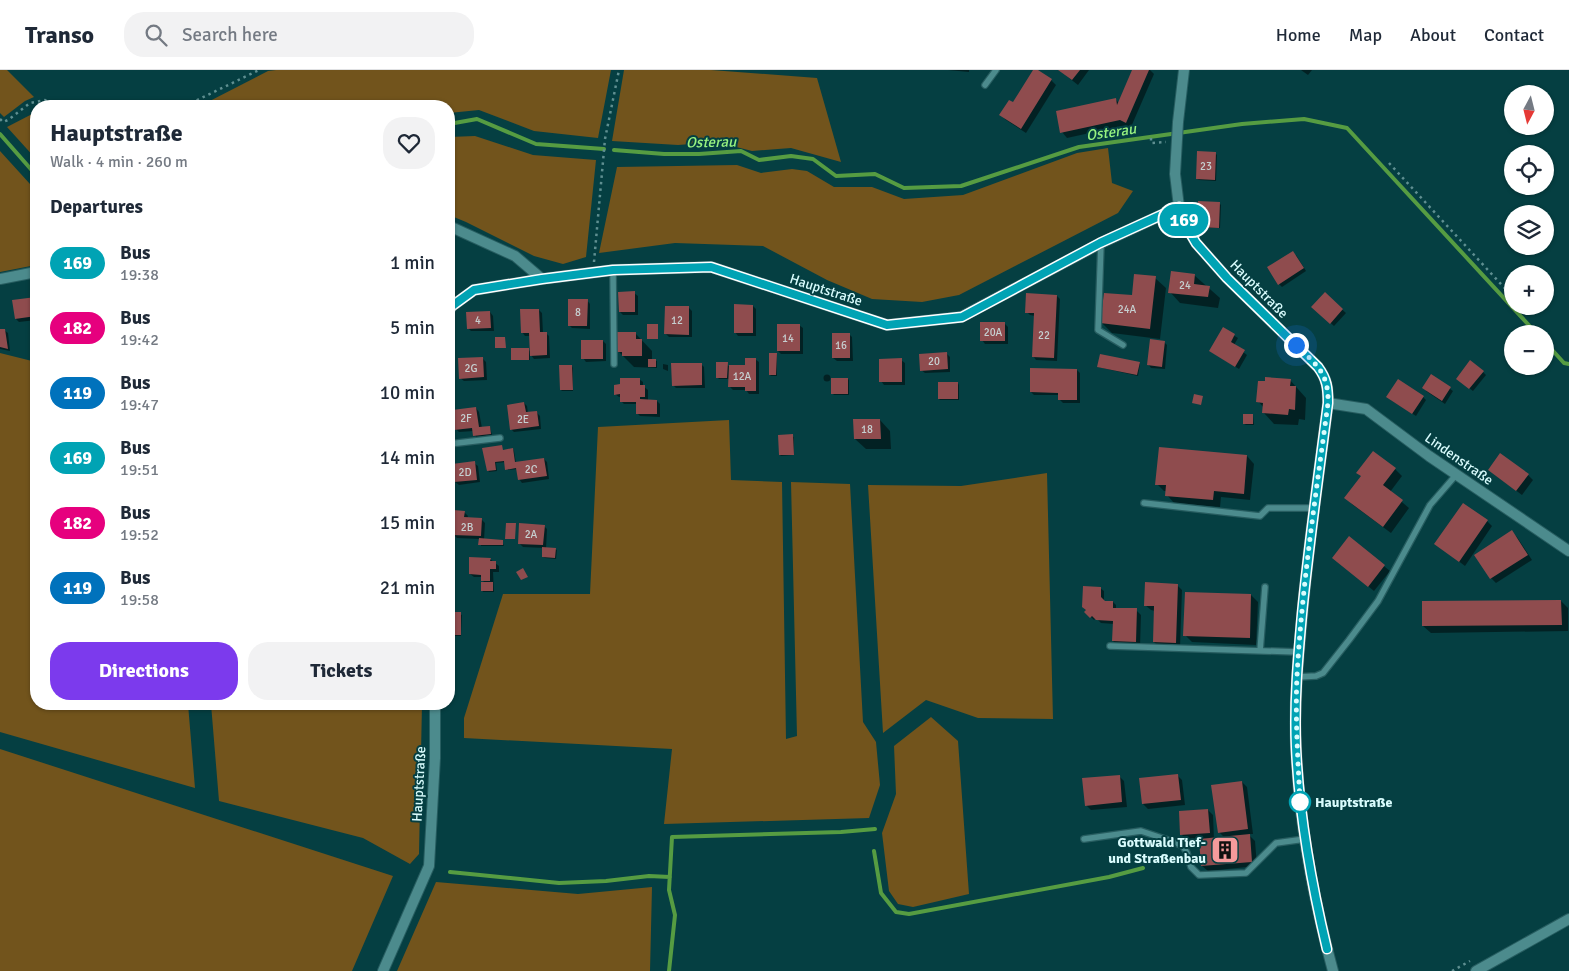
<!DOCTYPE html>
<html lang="en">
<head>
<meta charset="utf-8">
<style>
  body { margin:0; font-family:Signika,sans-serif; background:#f2f2f3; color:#1f2937; height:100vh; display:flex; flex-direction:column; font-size:19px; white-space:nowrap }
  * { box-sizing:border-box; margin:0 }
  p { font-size:16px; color:#747a83 }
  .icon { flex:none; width:28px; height:28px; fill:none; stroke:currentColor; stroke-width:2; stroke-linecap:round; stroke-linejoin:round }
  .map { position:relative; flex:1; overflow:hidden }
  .drawer { position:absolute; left:30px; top:30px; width:425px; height:610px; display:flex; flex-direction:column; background:#fff; border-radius:20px; box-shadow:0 1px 4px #0004 }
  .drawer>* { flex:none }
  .badge { padding:0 10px; border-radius:16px; font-size:18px; line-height:32px }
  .needle { width:32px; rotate:187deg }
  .buttons { position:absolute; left:1504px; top:15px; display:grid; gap:10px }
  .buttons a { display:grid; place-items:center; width:50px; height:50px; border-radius:50%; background:#fff; box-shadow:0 1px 4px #0004; font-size:25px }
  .you { position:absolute; width:25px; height:25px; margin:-12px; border:4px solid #fff; border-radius:50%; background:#1a73e8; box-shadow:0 0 0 8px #1a73e833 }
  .map>.badge { position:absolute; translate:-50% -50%; box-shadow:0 0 0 2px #fff }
  h2 { padding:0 20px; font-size:19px; line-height:45px }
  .round { display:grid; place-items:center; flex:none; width:52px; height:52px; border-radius:20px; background:#f2f2f3 }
  .overview { display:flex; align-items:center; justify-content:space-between; height:85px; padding:0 20px }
  h1 { font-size:24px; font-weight:800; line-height:38px }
  .action { display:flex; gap:10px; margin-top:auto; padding:10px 20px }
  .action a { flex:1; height:58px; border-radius:20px; background:#7c3aed; color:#fff; font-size:20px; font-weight:800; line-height:58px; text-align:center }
  .action a+a { background:#f2f2f3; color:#1f2937 }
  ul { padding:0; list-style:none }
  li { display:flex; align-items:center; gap:15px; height:65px; padding:0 20px }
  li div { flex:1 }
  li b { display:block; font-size:19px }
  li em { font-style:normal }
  li .badge { min-width:55px; font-weight:700; text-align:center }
  header { display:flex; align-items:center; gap:30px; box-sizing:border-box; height:70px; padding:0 25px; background:#fff; border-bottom:1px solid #e0e1e3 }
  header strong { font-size:24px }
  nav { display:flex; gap:28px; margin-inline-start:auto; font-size:18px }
  .search { width:350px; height:45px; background:#f2f2f3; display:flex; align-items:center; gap:12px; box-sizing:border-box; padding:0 18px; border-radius:20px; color:#747a83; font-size:19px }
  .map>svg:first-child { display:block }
  .green { fill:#72541c }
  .shadow { fill:#0007 }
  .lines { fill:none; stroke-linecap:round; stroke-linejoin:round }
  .stream { stroke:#569c42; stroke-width:4 }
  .building { fill:#8f4c4e }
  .service-casing { stroke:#275d60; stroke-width:8 }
  .minor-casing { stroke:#275d60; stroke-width:12 }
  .tertiary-casing { stroke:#275d60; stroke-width:12 }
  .path { stroke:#5f8f91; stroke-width:2.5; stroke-dasharray:2.5 4; stroke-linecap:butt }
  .service { stroke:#4c8b8d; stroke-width:5.5 }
  .minor { stroke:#4c8b8d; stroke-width:10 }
  .tertiary { stroke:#4c8b8d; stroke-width:10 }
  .line-casing { stroke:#fff; stroke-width:11 }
  .line { stroke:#00a3b4; stroke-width:8 }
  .walk { stroke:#d9fcfd; stroke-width:5; stroke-dasharray:0 9 }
  .stop-dot { fill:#fff; stroke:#00a3b4; stroke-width:2.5 }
  .labels { text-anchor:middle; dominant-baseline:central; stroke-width:4; stroke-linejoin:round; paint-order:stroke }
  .number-label { font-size:11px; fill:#c6d0d1 }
  .street-label { font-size:14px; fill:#d9fcfd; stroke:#053f42 }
  .stop-label { font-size:14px; font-weight:bold; fill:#d9fcfd; stroke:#053f42; text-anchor:start }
  .poi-label { font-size:14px; font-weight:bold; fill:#d9fcfd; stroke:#053f42; text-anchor:end }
  .water-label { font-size:15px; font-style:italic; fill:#98f380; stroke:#053f42 }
</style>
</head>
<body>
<header>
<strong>Transo</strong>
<div class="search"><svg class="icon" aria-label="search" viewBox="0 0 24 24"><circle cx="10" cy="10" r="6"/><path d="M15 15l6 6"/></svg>Search here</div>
<nav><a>Home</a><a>Map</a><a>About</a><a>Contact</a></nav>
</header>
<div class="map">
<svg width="1569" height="901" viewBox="0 0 1569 901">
  <rect width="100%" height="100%" fill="#053f42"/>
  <path class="green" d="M0 0H7L34 27 25 31 4 47 0 43Z
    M276 0H611L598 68 534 61 479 40 449 43V36H200L268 1Z
    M624 0H711L817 8 841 92 791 78 752 81 717 72 678 75 612 71Z
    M36 42V89L7 57Z
    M475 66 533 85 596 90 586 187 563 194 534 186 466 152 449 145V67Z
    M1108 78 1112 113 1133 121 1118 143 959 225 922 232 872 229 827 210 763 176 675 173 599 183 617 97 737 95 761 103 792 99 807 101 834 117H872L904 129 963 125 1077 83Z
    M0 81 30 114 36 118V195L0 202Z
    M0 283 36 292V634H188L195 718 0 662Z
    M729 350 731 410 782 412 786 669 797 666 791 412 850 414 863 652 876 672 880 715 869 748 664 754 672 679 464 668V648L503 524H590L598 357Z
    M1047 403 1053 649 978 648 926 630 883 663 868 415 961 416Z
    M211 634H422L419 784 410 794 363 768 219 731Z
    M931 647 958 671 969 824 913 837 898 834 889 821 882 763 896 724 894 676Z
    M0 679 393 806 352 901H0Z
    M436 812 578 824 652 817 650 901H397Z"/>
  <path class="shadow" d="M948 0H969V2Z
    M1034 0 1051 10 1056 15 1026 63 1006 50 1001 45 1013 34Z
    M1059 0H1089L1078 15Z
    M1133 0H1150L1154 4 1131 57 1126 55 1067 68 1062 62 1115 29 1119 33Z
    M1301 0H1312L1308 5Z
    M1215 83 1217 85 1216 111 1199 110 1197 109Z
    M1219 133 1221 135 1220 158H1200L1198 156Z
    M1296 185 1306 201 1282 217 1279 214Z
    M1194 205 1220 228 1218 238 1180 233 1170 222Z
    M1155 208 1166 218 1160 269 1112 263 1101 252Z
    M634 223 638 226V245H623L620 242Z
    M1325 224 1346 243 1334 256 1313 237Z
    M1057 226 1060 229 1057 291 1036 290 1033 286 1035 246 1030 245 1027 242Z
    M36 228V250L19 252 16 249 13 231Z
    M587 230 590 234V259L572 258 569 255Z
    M753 236 756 239V266H738L735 262Z
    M689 238 692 241V267H669L665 263Z
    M539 240 542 243 543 263H546L549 266 550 288 534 289 530 284V290H514L512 289 528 279 531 282 530 266H525L522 262Z
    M490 242 493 246 494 261H471L468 258Z
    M1004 253 1008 257V274H985L982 270Z
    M799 255 803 258V284H781L778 281Z
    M1223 259 1238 268 1234 275 1247 285 1239 299 1210 281Z
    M0 260H4L8 263 10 281 0 279Z
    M636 264 652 281V290L657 291V298L634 297 618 281Z
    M849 264 852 267 853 291H837L833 288Z
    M603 271 606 274V291L586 292 583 288Z
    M1164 272 1167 275 1165 299 1151 298 1148 294Z
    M946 283 950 287V302L925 303 921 300Z
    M776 284 777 285V306H771L770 305Z
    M482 288 486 292 487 310 464 311 460 308Z
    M755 289 759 292V324H749L746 320H733L730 317V309H719L717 307 727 294 728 296H746Z
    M901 290 905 293V315H884L881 311Z
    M1139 293 1140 294 1138 306 1098 297Z
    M663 294 668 295V301L663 299Z
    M701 294 704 297 705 318H676L673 315Z
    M572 296 573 298V321H562L561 320Z
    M1077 300 1080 303V333H1063L1059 329V325H1034L1031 322Z
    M1483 302 1486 305 1473 321 1461 312Z
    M823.5 308a3.5 3.5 0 1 1 7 0a3.5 3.5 0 1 1-7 0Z
    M1432 306 1453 321 1445 334 1426 321Z
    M639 309 643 312V316L648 320V331H657L660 334V347L640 346 637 343V334H624L621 331V327H619L615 324Z
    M848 309 849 310V325H834L833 324Z
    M1290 310 1306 328 1305 350 1299 349 1298 355 1274 354 1264 343V338L1258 331Z
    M958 313 959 315V330H940L939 329Z
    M1423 327 1426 330 1416 346 1391 330Z
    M524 333 527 336 528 343 536 342 540 346 541 359 514 362 511 359Z
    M476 338 479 342 482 358 490 357 492 365 476 367 474 361 459 362 456 359Z
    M1253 345 1254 355H1246L1244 354Z
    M880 350 890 361 891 379H866L855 369Z
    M792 366 794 367V385L781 386 780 385Z
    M501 376 503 381 513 379 514 381 516 393 544 389 547 392 549 409 522 413 519 409 518 399 508 400 506 392 496 393 497 401 489 402 488 400Z
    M1247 386 1254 394 1250 430 1221 427 1220 437 1174 433 1167 425V421H1164L1157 414Z
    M474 393 478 396 480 412 459 415 455 412Z
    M1395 399 1402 406 1390 422 1409 438 1391 463 1353 435 1346 428Z
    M1495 405H1528L1533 410 1522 425Z
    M464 442 468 446 467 449 482 450 485 453 484 470 502 471 504 476H481L480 469 457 468 453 464Z
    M1487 451 1492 456 1465 496 1436 474Z
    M544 456 547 459 546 479H555L557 480 556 489 545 488 543 487 544 478 523 477 519 473Z
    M1511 462 1517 467 1532 490 1496 513 1491 508Z
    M1349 468 1390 501 1374 521 1339 493Z
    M490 489 499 496V502H493L494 522H483L482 520 485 513 482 510V507H474L470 504Z
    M1177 515 1182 520 1180 578 1159 577 1154 572 1155 541 1151 540 1145 535Z
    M1100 518 1104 521V532H1113L1116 535V539L1136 540 1141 545 1140 577 1118 576 1113 571 1114 554 1101 553 1096 548 1094 550 1086 542Z
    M1251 525 1258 532 1256 575 1192 572 1185 565Z
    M1561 531 1568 538V561L1431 563 1423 556Z
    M449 543 460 544 462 545 461 566H449Z
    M1177 705 1182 710 1185 735 1148 739 1143 734Z
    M1119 706 1124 711 1127 737 1091 740 1086 735Z
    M1242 712 1247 717 1253 764H1248L1255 771 1257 796 1208 801 1202 796 1200 769 1187 770 1182 765 1208 740 1213 745 1214 769 1225 768 1219 762Z"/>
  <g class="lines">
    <path class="stream" d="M449 54 477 49 536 74 604 79
      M0 64 36 105
      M614 80 664 84H699L741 81 759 90 791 86 813 89 836 106 875 104 904 118 961 116 1079 77 1242 54 1304 49 1347 58 1537 264
      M1545 272 1564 293 1569 294
      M874 781 881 823 896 842 909 844 1109 807 1143 798
      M450 802 559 813 606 811 649 806 670 807
      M669 901 675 845 669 820 672 767 841 762 875 759"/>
  </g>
  <path class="building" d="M1033 0H1038L1052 9 1021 59 999 45 1009 30 1013 32Z
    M1058 0H1080L1072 10Z
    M1132 0H1149L1126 53 1120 50 1060 63 1056 41 1116 28 1117 35Z
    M1197 81 1216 82 1215 110 1196 109Z
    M1198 131 1220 132 1219 158 1197 157Z
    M1293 181 1304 198 1278 215 1267 197Z
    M1171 201 1195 204 1194 214 1210 216 1208 227 1168 223Z
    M1134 204 1156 206 1150 259 1100 253 1104 223 1132 225Z
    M635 221V242H619L618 222Z
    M1325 222 1343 239 1330 254 1311 237Z
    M1026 223 1057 225 1054 288 1032 287 1034 243H1025Z
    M36 227V246L15 249 12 230Z
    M568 229H588L587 256H568Z
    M734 234 753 235V263H734Z
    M665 236H689V265L664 264Z
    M520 239H539L540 262H547V285L530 286 529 263H521Z
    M490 241 491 258 467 259 466 242Z
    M980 252H1005V271H980Z
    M647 254H658V269H647Z
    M777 254H800V281H777Z
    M1223 257 1235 264 1231 272 1245 280 1235 297 1209 281Z
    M0 259H5L8 279 0 277Z
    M617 262H636V269H642V286H622V282H617Z
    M832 263H850V288H832Z
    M495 267H505L506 278H495Z
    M1150 269 1165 271 1162 297 1147 295Z
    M581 270H603V289H581Z
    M511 278H529V290H511Z
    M947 282 948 299 920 301 919 284Z
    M769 283H777L776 305H769Z
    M1100 284 1140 292 1137 305 1097 297Z
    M483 287 484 307 459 309 458 288Z
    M745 288H756V321H745V317H728L729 295H745Z
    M902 288V312H879V289Z
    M648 289H656V297H648Z
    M1470 290 1484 301 1469 319 1456 309Z
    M716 292H728L727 308H716Z
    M671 293H702V315L672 316Z
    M559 295H572L573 320H560Z
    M1030 298 1077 299V330H1058V323L1030 322Z
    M1431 304 1451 317 1442 331 1422 318Z
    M1265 307 1291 309 1290 316H1296L1295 340 1289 339 1288 345 1262 343 1263 333 1256 332 1258 311H1265Z
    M620 308H640V315H645V327H640V329L657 330V344H636V332H620V324L614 325V315L620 314Z
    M831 308H848V324H831Z
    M1398 309 1424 326 1412 344 1386 327Z
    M938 312H958V329H938Z
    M1194 324 1203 326 1201 335 1192 333Z
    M524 332 526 342 537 341 539 356 510 360 507 335Z
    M476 337 479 357 490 356 491 364 473 366 472 358 454 360 452 340Z
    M1243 344H1253V354H1243Z
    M853 349H880L881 369H854Z
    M793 364 794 385H779L778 365Z
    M502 375 503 380 513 378 515 392 544 388 547 406 518 410 516 398 505 400 504 391 495 392 496 400 487 401 482 378Z
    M1159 377 1247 385 1244 424 1214 421 1213 430 1165 426 1166 415H1155Z
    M1373 381 1396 398 1383 415 1403 430 1383 457 1344 428 1361 406 1356 403Z
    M1500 383 1529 404 1516 421 1488 400Z
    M475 391 477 410 454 412 452 394Z
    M1463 433 1488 450 1459 492 1434 474Z
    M453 440 465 441 464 447 482 448 481 466 452 465Z
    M506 453H516L515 469H505Z
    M519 453 545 455 543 475 518 474Z
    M1512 460 1528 485 1490 509 1474 485Z
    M1349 466 1385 495 1368 517 1332 488Z
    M479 468 503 470V475H478Z
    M542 477 556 478 555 488 542 487Z
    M469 487 491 488 490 491H496V499H490V511H481V505L469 504Z
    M523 498 528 507 521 510 516 502Z
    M481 512H493V521H481Z
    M1145 512 1178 514 1176 573 1153 572 1154 536H1144Z
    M1083 516 1101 517V527L1105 531H1113V538H1137L1136 572 1112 571 1113 551 1096 550 1092 546 1090 548 1084 542 1086 540 1082 537Z
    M1185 522 1251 524 1250 568 1183 566Z
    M1561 530 1562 555 1422 556V531Z
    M449 542H461V565H449Z
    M1178 704 1181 730 1142 734 1139 708Z
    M1120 705 1122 732 1085 736 1082 708Z
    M1242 711 1248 759 1218 763 1211 715Z
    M1208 739 1210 763 1180 765 1179 741Z
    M1250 764 1252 792 1201 796 1199 769Z"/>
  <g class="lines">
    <defs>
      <path id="service" d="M985 15 996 0
        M1101 173 1098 260 1123 275
        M613 200 614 294
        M449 374 500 368
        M1144 433 1260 446 1268 438H1314
        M1110 576 1299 582
        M1260 581 1265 517
        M1297 607 1316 606 1323 603 1349 570 1378 531 1430 435 1456 405
        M1084 769 1141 761 1174 772 1183 776 1187 783 1191 797 1199 805 1246 803 1276 773 1305 769"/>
      <path id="minor" d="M449 156 515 186 542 209
        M0 209 36 202
        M449 241 452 236 474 220 542 209 613 200 711 197 887 255 961 247 1101 173 1179 137
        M1328 333 1366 339 1429 386 1569 481
        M383 901 429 796 435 688V634"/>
      <path id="tertiary" d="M1184 0 1178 52 1175 104 1179 137 1186 156 1196 173 1227 208 1318 297C1327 309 1328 318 1328 333 1319 404 1308 476 1302 548 1298 590 1294 634 1296 677 1299 753 1313 828 1333 901
        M1476 901 1569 849"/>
    </defs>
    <use href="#service" class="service-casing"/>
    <use href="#minor" class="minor-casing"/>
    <use href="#tertiary" class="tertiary-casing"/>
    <path class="path" d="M185 36 259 0
      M0 49 3 52 8 50 30 33 45 30 53 36
      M1151 68V73L1166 72
      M1389 93 1512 226
      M594 192 605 69 619 0
      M1452 901 1470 891"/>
    <use href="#service" class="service"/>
    <use href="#minor" class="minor"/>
    <use href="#tertiary" class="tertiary"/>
  </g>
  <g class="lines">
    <defs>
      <path id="line" d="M449 240 452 236 474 220 542 209 613 200 711 197 887 255 962 247 1100 173 1179 137 1186 156 1196 173 1227 208 1318 297C1327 309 1328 318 1328 333 1319 403 1309 473 1302 544 1298 588 1294 632 1296 677 1299 745 1311 812 1327 879"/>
    </defs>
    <use href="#line" class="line-casing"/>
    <use href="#line" class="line"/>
    <path class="walk" d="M1296 275C1316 294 1329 303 1328 333 1316 424 1302 515 1297 606 1295 648 1298 690 1300 732"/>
  </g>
  <defs>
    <symbol id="building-square" viewBox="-11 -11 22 22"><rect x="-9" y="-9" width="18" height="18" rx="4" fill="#f59b9c" stroke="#053f42"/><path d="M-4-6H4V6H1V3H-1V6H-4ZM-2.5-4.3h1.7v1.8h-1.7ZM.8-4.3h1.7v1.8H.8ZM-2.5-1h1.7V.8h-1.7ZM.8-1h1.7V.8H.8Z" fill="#111"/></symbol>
  </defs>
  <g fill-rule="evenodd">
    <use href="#building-square" x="1209" y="764" width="32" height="32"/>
  </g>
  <circle class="stop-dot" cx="1300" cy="732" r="10"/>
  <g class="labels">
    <g class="number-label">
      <text x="1206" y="96">23</text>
      <text x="1185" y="215">24</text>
      <text x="1127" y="239">24A</text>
      <text x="578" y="242">8</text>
      <text x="478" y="250">4</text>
      <text x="677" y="250">12</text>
      <text x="993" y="262">20A</text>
      <text x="1044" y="265">22</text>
      <text x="788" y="268">14</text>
      <text x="841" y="275">16</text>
      <text x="934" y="291">20</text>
      <text x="471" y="298">2G</text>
      <text x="742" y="306">12A</text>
      <text x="466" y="348">2F</text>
      <text x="523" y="349">2E</text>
      <text x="867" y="359">18</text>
      <text x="531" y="399">2C</text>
      <text x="465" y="402">2D</text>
      <text x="467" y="457">2B</text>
      <text x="531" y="464">2A</text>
    </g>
    <g class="street-label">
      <text transform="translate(1259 219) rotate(45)">Hauptstraße</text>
      <text transform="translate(826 220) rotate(18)">Hauptstraße</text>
      <text transform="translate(1459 389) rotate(35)">Lindenstraße</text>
      <text transform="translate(419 714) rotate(-87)">Hauptstraße</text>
    </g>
    <g class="stop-label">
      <text x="1315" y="732">Hauptstraße</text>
    </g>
    <g class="poi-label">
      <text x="1206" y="772">Gottwald Tief-<tspan x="1206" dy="16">und Straßenbau</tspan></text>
    </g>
    <g class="water-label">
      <text transform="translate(1111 62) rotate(-8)">Osterau</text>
      <text transform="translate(711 72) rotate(-1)">Osterau</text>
    </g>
  </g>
</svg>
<div class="buttons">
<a><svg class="needle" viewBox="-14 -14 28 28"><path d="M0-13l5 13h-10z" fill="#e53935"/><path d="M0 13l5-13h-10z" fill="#747a83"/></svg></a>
<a><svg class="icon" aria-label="locate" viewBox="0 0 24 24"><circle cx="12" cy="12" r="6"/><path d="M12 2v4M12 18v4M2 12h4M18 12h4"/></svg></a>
<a><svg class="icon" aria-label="layers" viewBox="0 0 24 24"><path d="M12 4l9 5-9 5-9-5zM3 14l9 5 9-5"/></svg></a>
<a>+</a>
<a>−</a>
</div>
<div class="you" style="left:1296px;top:275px"></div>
<b class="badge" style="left:1184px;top:150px;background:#00a3b4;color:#fff">169</b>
<section class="drawer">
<div class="overview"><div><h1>Hauptstraße</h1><p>Walk · 4 min · 260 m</p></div><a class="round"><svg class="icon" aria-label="heart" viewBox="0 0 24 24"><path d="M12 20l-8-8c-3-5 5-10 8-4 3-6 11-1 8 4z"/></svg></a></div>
<h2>Departures</h2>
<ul>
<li><span class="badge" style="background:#00a3b4;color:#fff">169</span><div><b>Bus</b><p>19:38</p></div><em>1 min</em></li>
<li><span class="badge" style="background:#e6007e;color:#fff">182</span><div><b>Bus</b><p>19:42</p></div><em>5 min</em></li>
<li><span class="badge" style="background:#0072bc;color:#fff">119</span><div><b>Bus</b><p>19:47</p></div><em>10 min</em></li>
<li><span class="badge" style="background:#00a3b4;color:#fff">169</span><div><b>Bus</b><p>19:51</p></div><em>14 min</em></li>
<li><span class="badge" style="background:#e6007e;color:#fff">182</span><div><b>Bus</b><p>19:52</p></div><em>15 min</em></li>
<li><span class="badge" style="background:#0072bc;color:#fff">119</span><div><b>Bus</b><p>19:58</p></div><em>21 min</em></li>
</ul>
<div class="action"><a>Directions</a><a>Tickets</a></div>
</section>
</div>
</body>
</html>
